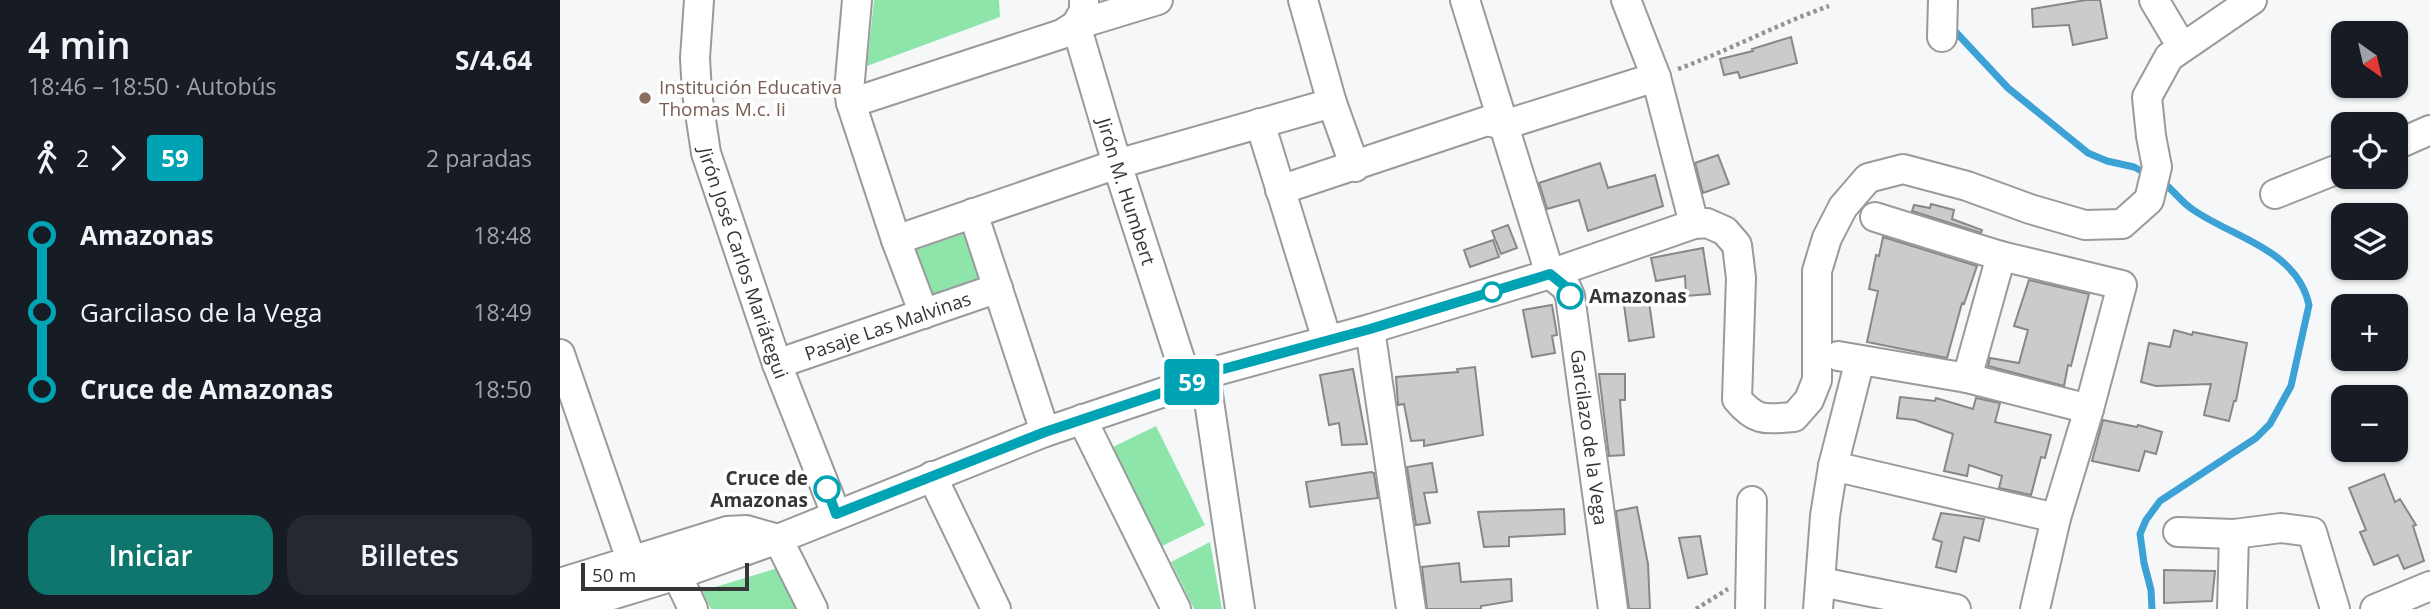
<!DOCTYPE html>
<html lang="es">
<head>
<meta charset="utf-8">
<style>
  body { margin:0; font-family:"Open Sans",sans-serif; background:#242831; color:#f1f3f6; height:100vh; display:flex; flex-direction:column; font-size:26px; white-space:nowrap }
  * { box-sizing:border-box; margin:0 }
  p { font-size:23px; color:#9ea1a6 }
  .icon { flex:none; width:38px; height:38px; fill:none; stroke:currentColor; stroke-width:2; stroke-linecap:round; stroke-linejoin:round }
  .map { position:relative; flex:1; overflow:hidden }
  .panel { display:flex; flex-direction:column; background:#171b24; width:560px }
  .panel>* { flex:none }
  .badge { padding:0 14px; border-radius:5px; font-size:24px; line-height:46px }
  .needle { width:46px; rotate:146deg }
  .buttons { position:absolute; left:1771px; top:21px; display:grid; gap:14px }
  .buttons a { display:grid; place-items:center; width:77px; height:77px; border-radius:14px; background:#171b24; box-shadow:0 2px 5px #0004; font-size:35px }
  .scale { position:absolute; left:21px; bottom:18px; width:168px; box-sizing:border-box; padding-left:7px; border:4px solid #363637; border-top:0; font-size:19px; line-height:24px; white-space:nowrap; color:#363637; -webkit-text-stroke:5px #fff; paint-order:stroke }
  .map>.badge { position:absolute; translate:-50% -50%; box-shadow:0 0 0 4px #fff }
  .legs { display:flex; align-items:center; gap:10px; height:77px; padding:0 28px; font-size:23px }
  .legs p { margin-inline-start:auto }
  .summary { display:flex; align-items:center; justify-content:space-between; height:119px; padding:0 28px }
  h1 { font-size:38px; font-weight:600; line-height:52px }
  .button { display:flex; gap:14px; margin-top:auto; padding:14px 28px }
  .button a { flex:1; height:80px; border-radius:21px; background:#0f766e; color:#fff; font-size:28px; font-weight:600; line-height:80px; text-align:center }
  .button a+a { background:#242831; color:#f1f3f6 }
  ul { padding:0 28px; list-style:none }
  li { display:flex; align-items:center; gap:24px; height:77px; font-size:26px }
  li i { display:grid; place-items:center; width:10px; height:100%; margin:0 9px; background:currentColor }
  li i::after { content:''; width:18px; height:18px; margin:-9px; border:5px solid; border-radius:50%; background:#171b24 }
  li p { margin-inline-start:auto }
  li:first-child i { background:linear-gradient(#0000 50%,currentColor 0) }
  li:last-child i { background:linear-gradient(currentColor 50%,#0000 0) }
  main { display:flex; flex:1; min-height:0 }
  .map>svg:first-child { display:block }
  .green { fill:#8ee5aa }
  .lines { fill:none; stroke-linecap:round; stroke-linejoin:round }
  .stream { stroke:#3ca2d6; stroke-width:7 }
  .building { fill:#cacbcd; stroke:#878889; stroke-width:2 }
  .minor-casing { stroke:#999a9c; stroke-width:32 }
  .path { stroke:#929394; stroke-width:4.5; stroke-dasharray:3.5 3.5; stroke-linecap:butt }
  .minor { stroke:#fff; stroke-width:28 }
  .line-1-casing { stroke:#fff; stroke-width:16 }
  .line-1 { stroke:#00a3b4; stroke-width:10 }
  .education-dot { fill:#8d6e63; stroke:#fff; stroke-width:2.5 }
  .stop-1-dot { fill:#fff; stroke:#00a3b4; stroke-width:3.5 }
  .labels { text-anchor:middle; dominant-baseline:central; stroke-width:7; stroke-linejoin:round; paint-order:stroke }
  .education-label { font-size:19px; fill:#785e54; stroke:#fff; text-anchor:start }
  .street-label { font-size:19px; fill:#363637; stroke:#fff }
  .stop-label { font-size:19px; font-weight:bold; fill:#363637; stroke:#fff; text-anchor:start }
</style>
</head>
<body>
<main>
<section class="panel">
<div class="summary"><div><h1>4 min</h1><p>18:46 – 18:50 · Autobús</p></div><b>S/4.64</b></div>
<div class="legs"><svg class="icon" aria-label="walk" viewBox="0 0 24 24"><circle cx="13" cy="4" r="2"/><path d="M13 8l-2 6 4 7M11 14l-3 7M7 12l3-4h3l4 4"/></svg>2<svg class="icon" aria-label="forward" viewBox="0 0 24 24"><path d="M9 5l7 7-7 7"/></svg><b class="badge" style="background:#00a3b4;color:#fff">59</b><p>2 paradas</p></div>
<ul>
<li><i style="color:#00a3b4"></i><b>Amazonas</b><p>18:48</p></li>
<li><i style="color:#00a3b4"></i><span>Garcilaso de la Vega</span><p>18:49</p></li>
<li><i style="color:#00a3b4"></i><b>Cruce de Amazonas</b><p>18:50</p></li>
</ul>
<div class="button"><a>Iniciar</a><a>Billetes</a></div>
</section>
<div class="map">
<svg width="1870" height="609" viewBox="0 0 1870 609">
  <rect width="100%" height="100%" fill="#f5f7f8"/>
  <path class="green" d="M314 0H439L440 17 307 66Z
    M409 232 424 278 371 296 356 250Z
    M596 426 645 525 602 546 553 447Z
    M650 542 662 609H634L611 562Z
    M218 568 238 609H151L142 591Z"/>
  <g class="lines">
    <path class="stream" d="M1391 24 1392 28 1448 88 1528 153 1547 161 1574 167 1589 175
      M1592 609 1591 590 1584 563 1580 534 1586 520 1600 501 1696 438 1710 424 1731 386 1749 305C1737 249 1673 238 1632 209 1620 201 1612 188 1600 180"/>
  </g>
  <path class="building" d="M1526 0H1540L1547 38 1513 45 1509 25 1473 27 1472 9Z
    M1231 37 1237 63 1180 78 1178 72 1164 75 1160 59 1193 51 1192 49Z
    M1158 155 1169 184 1143 193 1135 163Z
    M1040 163 1048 188 1095 175 1103 206 1028 231 1019 200 987 209 979 183Z
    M1371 204 1394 210 1392 219 1422 230 1421 233 1352 211 1354 205 1370 208Z
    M948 225 957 248 941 254 932 231Z
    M1323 237 1417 266 1404 304 1402 303 1387 358 1307 342 1318 291 1309 289 1316 255 1319 256Z
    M933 240 939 257 910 267 904 250Z
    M1143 248 1150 294 1126 296 1125 276 1096 281 1091 258Z
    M1469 280 1529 294 1511 366 1508 365 1504 386 1428 366 1430 358 1459 363 1468 330 1454 326Z
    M1089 302 1094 337 1069 341 1064 305Z
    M992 305 997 335 992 336 995 353 972 357 963 310Z
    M1614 330 1632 335 1633 332 1687 343 1676 401H1674L1669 421 1644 415 1651 384 1596 386 1581 382 1589 343 1610 347Z
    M915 367 923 435 864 446V440L851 441 844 404 838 405 836 377 898 372 897 369Z
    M793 369 807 444 782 445 779 423 769 425 760 375Z
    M1039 374H1065V400H1060L1064 455 1049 456Z
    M1340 397 1375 401 1376 398 1413 409 1416 398 1440 403 1435 422 1491 435 1485 458 1481 457 1471 495 1439 488 1442 476 1409 465 1407 476 1384 471 1393 434 1355 420 1337 418Z
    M1543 420 1577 427 1578 425 1602 432 1596 454 1585 451 1579 471 1532 461Z
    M872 463 877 492 864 493 870 523 856 525 847 467Z
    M811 472 814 473 818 498 750 507 746 482Z
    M1824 474 1835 502 1840 499 1856 525 1853 526 1864 561 1844 569 1838 555 1814 565 1800 532 1806 530 1789 488Z
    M1077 507 1088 564 1090 609H1069L1056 511Z
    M1004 509 1005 534 949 537V546L924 547 918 512Z
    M1381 513 1424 519 1419 541 1404 537 1396 572 1376 567 1382 542 1373 539Z
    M1140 536 1147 574 1128 578 1119 538Z
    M899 563 901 582 951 579 952 601 921 606V609H867L862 567Z
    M1604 570 1655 571 1652 601 1604 603Z"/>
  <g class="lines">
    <defs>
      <g id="minor">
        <path id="s1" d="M139 0 135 58 137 93 146 153 217 364 276 514"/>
        <path d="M297 0 289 91 291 103 336 240 364 314"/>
        <path id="s2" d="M524 0V11L516 25 557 164 628 384"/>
        <path d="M743 0 772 103 795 167"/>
        <path d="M905 0 990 274"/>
        <path d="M1066 0 1096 77 1134 224"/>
        <path d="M1594 0 1622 47"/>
        <path d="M1382 37 1383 0"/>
        <path d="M291 103 502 34 516 25 598 0"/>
        <path d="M700 123 767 340"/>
        <path d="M1836 145 1870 130"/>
        <path d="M720 190 927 121 944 125 1096 77"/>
        <path d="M1715 194 1783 167"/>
        <path d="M413 213 485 432"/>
        <path d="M1315 217 1441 256 1562 285 1529 409 1496 518 1475 609"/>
        <path d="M336 240 557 164 772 103"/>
        <path id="s3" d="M990 274 1006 287 1010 296 1053 609"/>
        <path d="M810 329 851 609"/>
        <path d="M0 354 71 560"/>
        <path d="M1278 356 1407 378 1529 409"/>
        <path id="s4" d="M217 364 438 288"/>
        <path d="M645 374 680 609"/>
        <path d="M1407 378 1441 256"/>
        <path d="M522 419 616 609"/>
        <path d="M1273 466 1496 518"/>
        <path d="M372 476 436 609"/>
        <path d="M1618 532 1674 534 1721 528 1752 532 1775 609"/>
        <path d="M117 575 133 609"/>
        <path d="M1261 582 1396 609"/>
        <path d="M0 583 167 531 186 530 218 539 253 609"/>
        <path d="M6 609 117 575 218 539 485 432 628 384 645 374 810 329 990 274 1134 224 1147 223 1165 231 1177 245 1181 278 1177 399C1196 422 1205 419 1234 417L1249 400 1257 380V271L1267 238 1283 207 1308 178 1343 169 1407 186 1470 209 1525 225 1562 224 1589 200 1597 167 1591 136 1587 97 1609 57 1692 0"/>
        <path d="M1190 609 1192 501"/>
        <path d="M1258 609 1265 516 1273 466 1300 360"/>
        <path d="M1672 609 1674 534"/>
        <path d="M1815 609 1870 586"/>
      </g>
    </defs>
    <use href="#minor" class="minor-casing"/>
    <path class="path" d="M1118 69C1170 50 1218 24 1269 6
      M1136 609 1168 589"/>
    <use href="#minor" class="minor"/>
  </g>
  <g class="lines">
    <defs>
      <path id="line-1" d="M267 489 276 514 485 432 628 384 645 374 810 329 990 274 1006 287 1010 296"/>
    </defs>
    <use href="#line-1" class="line-1-casing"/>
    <use href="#line-1" class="line-1"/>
  </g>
  <circle class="education-dot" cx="85" cy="98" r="7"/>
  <g class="stop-1-dot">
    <circle cx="932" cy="292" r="9"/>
    <circle cx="1010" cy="296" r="12"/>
    <circle cx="267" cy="489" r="12"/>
  </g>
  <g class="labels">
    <g class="education-label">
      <text x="99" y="87">Institución Educativa<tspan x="99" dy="22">Thomas M.c. Ii</tspan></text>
    </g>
    <g class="street-label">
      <text stroke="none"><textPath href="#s2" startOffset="201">Jirón M. Humbert</textPath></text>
      <text stroke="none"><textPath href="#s1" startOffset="270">Jirón José Carlos Mariátegui</textPath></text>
      <text stroke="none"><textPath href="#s4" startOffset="117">Pasaje Las Malvinas</textPath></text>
      <text stroke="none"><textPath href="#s3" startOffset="173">Garcilazo de la Vega</textPath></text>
    </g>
    <g class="stop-label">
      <text x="1029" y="296">Amazonas</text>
      <text x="248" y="478" text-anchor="end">Cruce de<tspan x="248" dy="22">Amazonas</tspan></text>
    </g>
  </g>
</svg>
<div class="buttons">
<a><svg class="needle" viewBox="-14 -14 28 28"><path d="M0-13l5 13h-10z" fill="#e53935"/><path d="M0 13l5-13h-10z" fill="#9ea1a6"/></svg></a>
<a><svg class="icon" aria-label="locate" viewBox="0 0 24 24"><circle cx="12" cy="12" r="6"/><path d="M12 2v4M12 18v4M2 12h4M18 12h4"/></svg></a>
<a><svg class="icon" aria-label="layers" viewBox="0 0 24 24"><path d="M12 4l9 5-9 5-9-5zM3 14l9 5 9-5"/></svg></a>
<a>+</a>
<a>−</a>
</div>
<div class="scale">50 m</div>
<b class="badge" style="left:632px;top:382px;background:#00a3b4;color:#fff">59</b>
</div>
</main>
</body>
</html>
